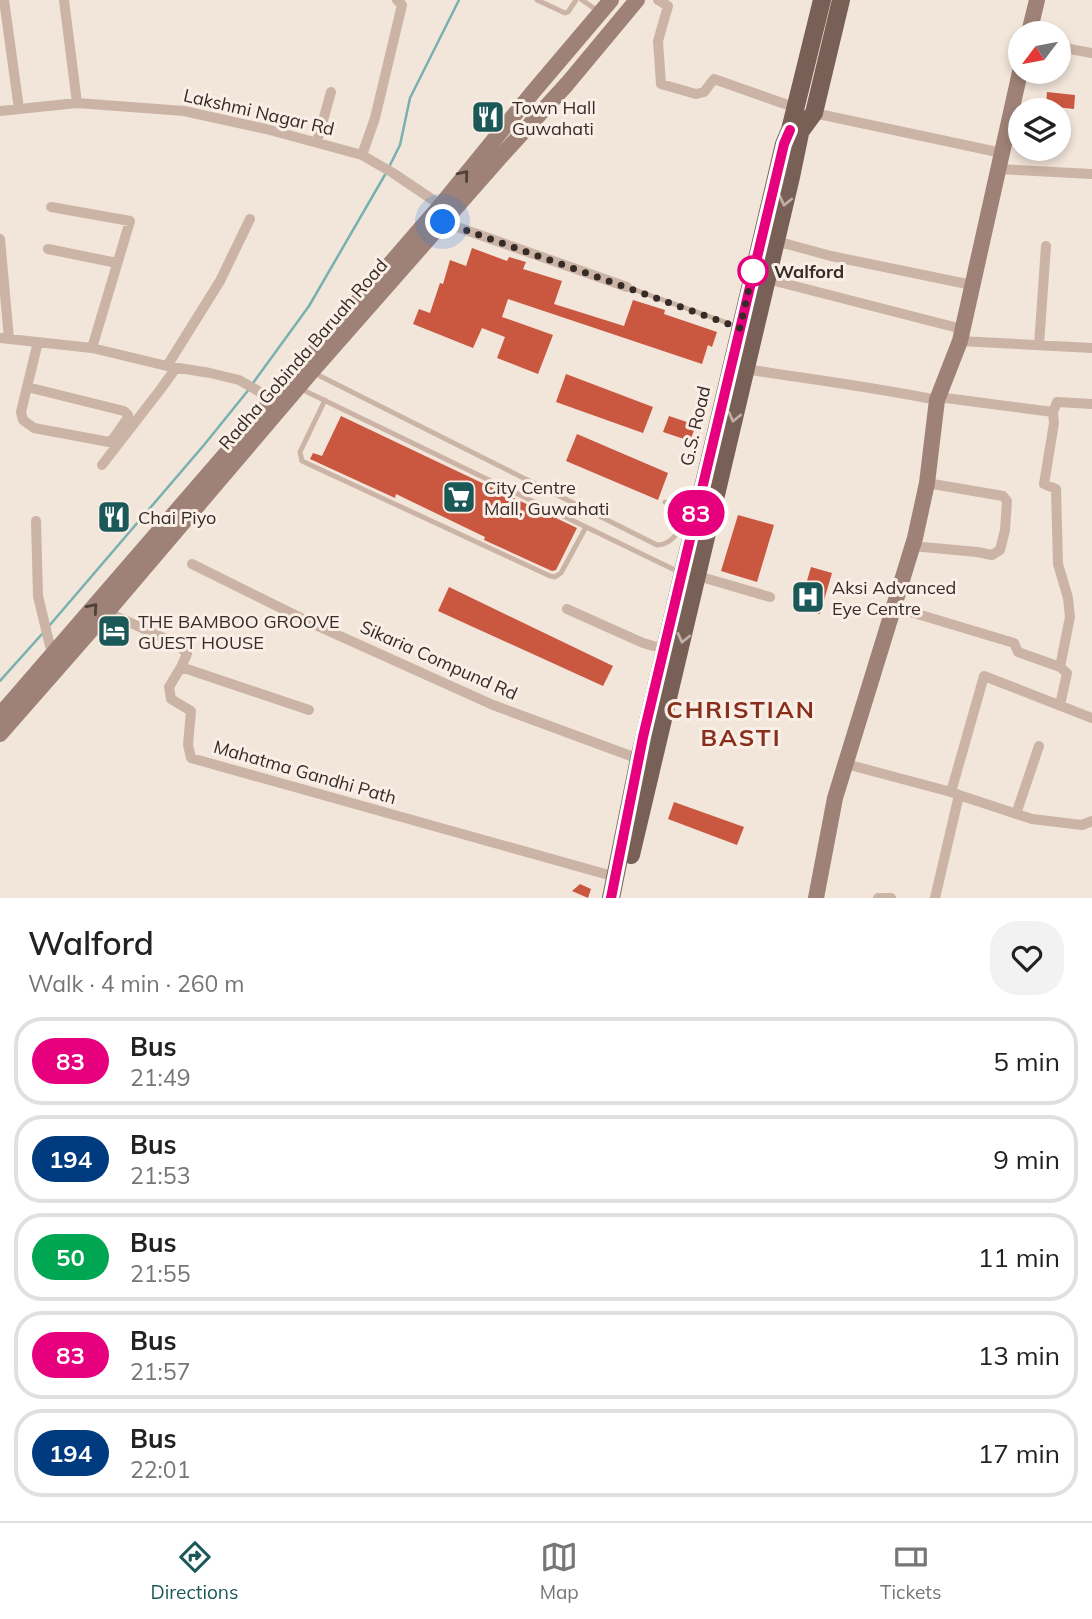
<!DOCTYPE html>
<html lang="en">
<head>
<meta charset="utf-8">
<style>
  body { margin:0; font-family:Mulish,sans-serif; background:#f2f2f2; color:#222; height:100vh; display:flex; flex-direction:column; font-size:26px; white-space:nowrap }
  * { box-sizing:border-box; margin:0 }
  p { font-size:23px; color:#767676 }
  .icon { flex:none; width:38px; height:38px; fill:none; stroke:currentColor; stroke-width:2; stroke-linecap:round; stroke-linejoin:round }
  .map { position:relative; height:898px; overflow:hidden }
  .panel { display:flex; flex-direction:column; background:#fff; flex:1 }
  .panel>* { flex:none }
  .badge { padding:0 14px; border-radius:23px; font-size:24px; line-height:46px }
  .needle { width:46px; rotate:238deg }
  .fabs { position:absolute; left:1008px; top:21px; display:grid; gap:14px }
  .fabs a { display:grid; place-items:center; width:63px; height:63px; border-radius:50%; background:#fff; box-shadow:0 4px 10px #0003; font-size:35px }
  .you { position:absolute; width:35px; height:35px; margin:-18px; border:5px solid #fff; border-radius:50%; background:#1a73e8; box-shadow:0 0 0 10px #1a73e833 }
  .map>.badge { position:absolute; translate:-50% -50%; box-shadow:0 0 0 4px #fff }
  .round { display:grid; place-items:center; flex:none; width:74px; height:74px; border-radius:28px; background:#f2f2f2 }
  .headline { display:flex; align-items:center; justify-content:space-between; height:119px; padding:0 28px }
  h1 { font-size:33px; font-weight:600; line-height:52px }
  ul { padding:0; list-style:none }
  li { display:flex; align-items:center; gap:21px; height:88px; margin:0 14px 10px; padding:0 14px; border:4px solid #e0e0e0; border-radius:28px }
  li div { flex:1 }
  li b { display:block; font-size:26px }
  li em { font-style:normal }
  li .badge { min-width:77px; font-weight:700; text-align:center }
  .menu { display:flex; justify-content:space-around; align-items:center; height:98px; border-top:2px solid #e0e0e0; background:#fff; font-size:19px; color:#767676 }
  .menu a { display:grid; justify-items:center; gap:4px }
  .menu .current { color:#1b5959 }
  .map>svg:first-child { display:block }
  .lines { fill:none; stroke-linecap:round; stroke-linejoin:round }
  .stream { stroke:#78b1af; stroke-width:2.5 }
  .building { fill:#ca5740 }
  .lane { stroke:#cbb4a5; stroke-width:5 }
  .street { stroke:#cbb4a5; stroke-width:10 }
  .secondary { stroke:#9f8277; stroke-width:16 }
  .primary { stroke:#796057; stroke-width:18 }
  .oneway { stroke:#50413b }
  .oneway2 { stroke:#c0afa6 }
  .line-casing { stroke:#fff; stroke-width:16 }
  .line { stroke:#e6007e; stroke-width:10 }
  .walk { stroke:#362b27; stroke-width:7; stroke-dasharray:0 12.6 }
  .stop-dot { fill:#fff; stroke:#e6007e; stroke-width:3.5 }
  .labels { text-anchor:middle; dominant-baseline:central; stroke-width:6; stroke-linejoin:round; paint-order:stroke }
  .poi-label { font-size:18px; fill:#362b27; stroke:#faefe6; text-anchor:start }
  .street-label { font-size:18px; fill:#362b27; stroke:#faefe6 }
  .stop-label { font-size:18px; font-weight:bold; fill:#362b27; stroke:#faefe6; text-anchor:start }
  .district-label { font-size:24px; font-weight:bold; letter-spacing:2px; fill:#882e1d; stroke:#faefe6 }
</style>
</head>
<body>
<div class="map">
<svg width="1092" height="898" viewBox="0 0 1092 898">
  <rect width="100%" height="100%" fill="#f2e5da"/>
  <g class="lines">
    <path class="stream" d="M389 167 400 145 410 98 459 0
      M253 383 309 306 386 173
      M49 626 204 445 250 388
      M0 681 42 634"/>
  </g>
  <path class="building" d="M1047 92 1075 95 1074 109 1046 106Z
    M472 248 507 261 509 257 526 262 523 269 562 281 554 304 624 326 633 300 665 310 664 314 717 332 712 347 708 345 702 364 508 299 502 317 553 335 538 374 497 358 505 337 482 328 473 348 413 324 419 309 430 313 440 283 443 284 450 260 466 266Z
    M566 374 653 407 643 433 556 402Z
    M341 416 577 528 556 570 552 571 484 540 485 537 396 494 395 498 310 459 313 453 322 456Z
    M669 416 696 425 690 441 663 432Z
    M577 434 668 473 658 500 566 461Z
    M738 515 774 525 757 582 721 571Z
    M811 567 832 573 820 614 799 608Z
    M449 587 613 666 603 686 438 611Z
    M674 802 744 827 737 845 668 819Z
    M580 884 591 889 588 898 572 891Z"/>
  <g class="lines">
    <path class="lane" d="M537 0 565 13 568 12 576 0
      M582 0 598 11
      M627 287 736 326
      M314 373 657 545C670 545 677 535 682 525L691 528
      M301 389 679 572
      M325 400 300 452 302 461 550 576 555 577 561 573 586 527
      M665 502 677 507 683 514 682 525"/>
    <path class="street" d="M4 0 19 109
      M64 0 77 103
      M658 0 668 6 658 41 661 84 696 94 704 92 714 79 785 104
      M1059 47 1092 53
      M0 111 77 103 184 111 266 129 362 155 393 173 445 208
      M814 113 1002 153
      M317 142 331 92
      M362 155 375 118 402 5 397 0
      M998 169 1092 174
      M51 207 130 221 92 348
      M443 222 627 287
      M0 239 9 339
      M775 243 787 244 831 256 972 285
      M48 249 117 263
      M767 279 962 329
      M0 338 92 348 167 366 210 373 239 380 272 399
      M960 341 1092 348
      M1039 345 1046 246
      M167 366 220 281 250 219
      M745 369C809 379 873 387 937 400
      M27 387 21 412 23 420 34 428 109 442 113 439 127 419 128 415 124 411 27 387 38 342
      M938 397 1053 412 1054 423 1044 484 1056 489 1058 564 1068 598 1070 617 1060 667 1067 673 1060 705
      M1053 412 1057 402 1092 404
      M102 465 160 390 176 368
      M36 521 38 596 50 646 54 653
      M912 546 977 552 992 555 1000 550 1005 530 1007 501 1003 496 927 483
      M192 564 311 623 493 705 639 759
      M698 576 770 597
      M894 607 1014 643 1018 652 1060 667
      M567 609 643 643 664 649
      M107 612 179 645 187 654 181 667 169 687 171 699 191 711 188 745 191 758 616 877
      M181 667 309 710
      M846 764 951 792
      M959 795 1032 819 1082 825 1092 821
      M1016 814 1039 746
      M878 898H891
      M935 898 959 795 951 792 984 676 1092 718"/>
    <path class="secondary" d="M1029 33 1037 0
      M0 715 441 205 533 92 611 0
      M0 734 107 612 312 371 503 154 567 84 637 0
      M816 898 835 798 915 538 927 483 937 400 960 341 1020 72"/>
    <path class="primary" d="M800 132 814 113 841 0
      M631 855 791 177 803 119
      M611 898 639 759 784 144 790 130 822 0"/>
  </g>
  <defs><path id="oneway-chevron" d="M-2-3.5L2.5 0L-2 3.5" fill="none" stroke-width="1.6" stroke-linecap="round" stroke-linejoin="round" transform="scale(1.75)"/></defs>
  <g class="oneway">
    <use href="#oneway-chevron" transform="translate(464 175) rotate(-51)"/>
    <use href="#oneway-chevron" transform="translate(93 608) rotate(-49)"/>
  </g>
  <g class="oneway2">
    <use href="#oneway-chevron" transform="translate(785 201) rotate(103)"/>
    <use href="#oneway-chevron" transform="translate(734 417) rotate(103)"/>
    <use href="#oneway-chevron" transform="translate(683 638) rotate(103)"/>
  </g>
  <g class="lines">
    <defs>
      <path id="line" d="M611 898 643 737 784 144 790 130"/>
    </defs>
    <use href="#line" class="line-casing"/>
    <use href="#line" class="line"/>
    <path class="walk" d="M443 222 740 328 753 271"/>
  </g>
  <defs>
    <symbol id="restaurant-square" viewBox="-11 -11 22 22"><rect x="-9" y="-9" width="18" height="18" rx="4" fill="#1b5959" stroke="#faefe6"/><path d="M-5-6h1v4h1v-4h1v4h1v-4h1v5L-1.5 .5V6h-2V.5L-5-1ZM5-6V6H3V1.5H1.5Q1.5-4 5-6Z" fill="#fff"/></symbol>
    <symbol id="supermarket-square" viewBox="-11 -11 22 22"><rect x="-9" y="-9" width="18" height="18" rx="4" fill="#1b5959" stroke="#faefe6"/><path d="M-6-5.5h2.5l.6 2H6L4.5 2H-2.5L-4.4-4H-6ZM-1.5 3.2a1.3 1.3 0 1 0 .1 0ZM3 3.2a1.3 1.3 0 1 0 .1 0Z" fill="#fff"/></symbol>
    <symbol id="hospital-square" viewBox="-11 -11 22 22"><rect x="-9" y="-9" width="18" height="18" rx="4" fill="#1b5959" stroke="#faefe6"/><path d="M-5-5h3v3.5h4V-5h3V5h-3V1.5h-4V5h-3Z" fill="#fff"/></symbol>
    <symbol id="hotel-square" viewBox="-11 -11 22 22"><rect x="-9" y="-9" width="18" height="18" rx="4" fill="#1b5959" stroke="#faefe6"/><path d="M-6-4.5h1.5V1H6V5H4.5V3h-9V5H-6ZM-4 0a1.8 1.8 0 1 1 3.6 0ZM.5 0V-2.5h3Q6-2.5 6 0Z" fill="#fff"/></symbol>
  </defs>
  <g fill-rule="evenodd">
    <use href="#restaurant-square" x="469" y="98" width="38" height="38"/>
    <use href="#supermarket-square" x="440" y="478" width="38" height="38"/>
    <use href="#restaurant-square" x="95" y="498" width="38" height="38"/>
    <use href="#hospital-square" x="789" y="578" width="38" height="38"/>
    <use href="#hotel-square" x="95" y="612" width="38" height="38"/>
  </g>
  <circle class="stop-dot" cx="753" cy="271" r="14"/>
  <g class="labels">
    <g class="poi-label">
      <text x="512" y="107">Town Hall<tspan x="512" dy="21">Guwahati</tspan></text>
      <text x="484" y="487">City Centre<tspan x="484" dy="21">Mall, Guwahati</tspan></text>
      <text x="138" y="517">Chai Piyo</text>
      <text x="832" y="587">Aksi Advanced<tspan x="832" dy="21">Eye Centre</tspan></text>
      <text x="138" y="621">THE BAMBOO GROOVE<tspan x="138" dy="21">GUEST HOUSE</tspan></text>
    </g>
    <g class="street-label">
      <text transform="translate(259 112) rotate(13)">Lakshmi Nagar Rd</text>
      <text transform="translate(303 354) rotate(-49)">Radha Gobinda Baruah Road</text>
      <text transform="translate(695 426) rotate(-77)">G.S. Road</text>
      <text transform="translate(439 660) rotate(24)">Sikaria Compund Rd</text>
      <text transform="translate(305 772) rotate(16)">Mahatma Gandhi Path</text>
    </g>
    <g class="stop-label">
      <text x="774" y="271">Walford</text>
    </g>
    <g class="district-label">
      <text x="741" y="709">CHRISTIAN<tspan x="741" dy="28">BASTI</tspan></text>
    </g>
  </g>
</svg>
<div class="fabs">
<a><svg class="needle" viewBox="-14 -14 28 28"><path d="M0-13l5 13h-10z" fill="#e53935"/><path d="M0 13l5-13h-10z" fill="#767676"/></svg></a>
<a><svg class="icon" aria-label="layers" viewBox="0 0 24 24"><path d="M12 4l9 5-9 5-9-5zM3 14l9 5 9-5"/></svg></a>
</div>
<div class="you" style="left:443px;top:222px"></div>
<b class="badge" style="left:696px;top:513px;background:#e6007e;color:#fff">83</b>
</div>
<section class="panel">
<div class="headline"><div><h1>Walford</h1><p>Walk · 4 min · 260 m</p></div><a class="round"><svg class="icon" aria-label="heart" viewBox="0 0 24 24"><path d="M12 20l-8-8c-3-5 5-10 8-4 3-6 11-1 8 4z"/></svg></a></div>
<ul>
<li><span class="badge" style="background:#e6007e;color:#fff">83</span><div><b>Bus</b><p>21:49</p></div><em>5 min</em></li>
<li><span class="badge" style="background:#003b80;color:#fff">194</span><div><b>Bus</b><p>21:53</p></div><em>9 min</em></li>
<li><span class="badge" style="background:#00a651;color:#fff">50</span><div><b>Bus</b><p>21:55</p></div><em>11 min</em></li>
<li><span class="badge" style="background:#e6007e;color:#fff">83</span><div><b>Bus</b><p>21:57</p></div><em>13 min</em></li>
<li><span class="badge" style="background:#003b80;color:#fff">194</span><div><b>Bus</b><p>22:01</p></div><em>17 min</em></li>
</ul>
</section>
<nav class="menu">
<a class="current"><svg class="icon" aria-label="directions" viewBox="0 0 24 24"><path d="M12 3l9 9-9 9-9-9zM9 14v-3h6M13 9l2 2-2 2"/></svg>Directions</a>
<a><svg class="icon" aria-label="map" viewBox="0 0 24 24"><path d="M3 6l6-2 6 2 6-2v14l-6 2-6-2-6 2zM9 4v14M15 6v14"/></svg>Map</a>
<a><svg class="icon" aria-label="tickets" viewBox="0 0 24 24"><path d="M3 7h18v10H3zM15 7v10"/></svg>Tickets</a>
</nav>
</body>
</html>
